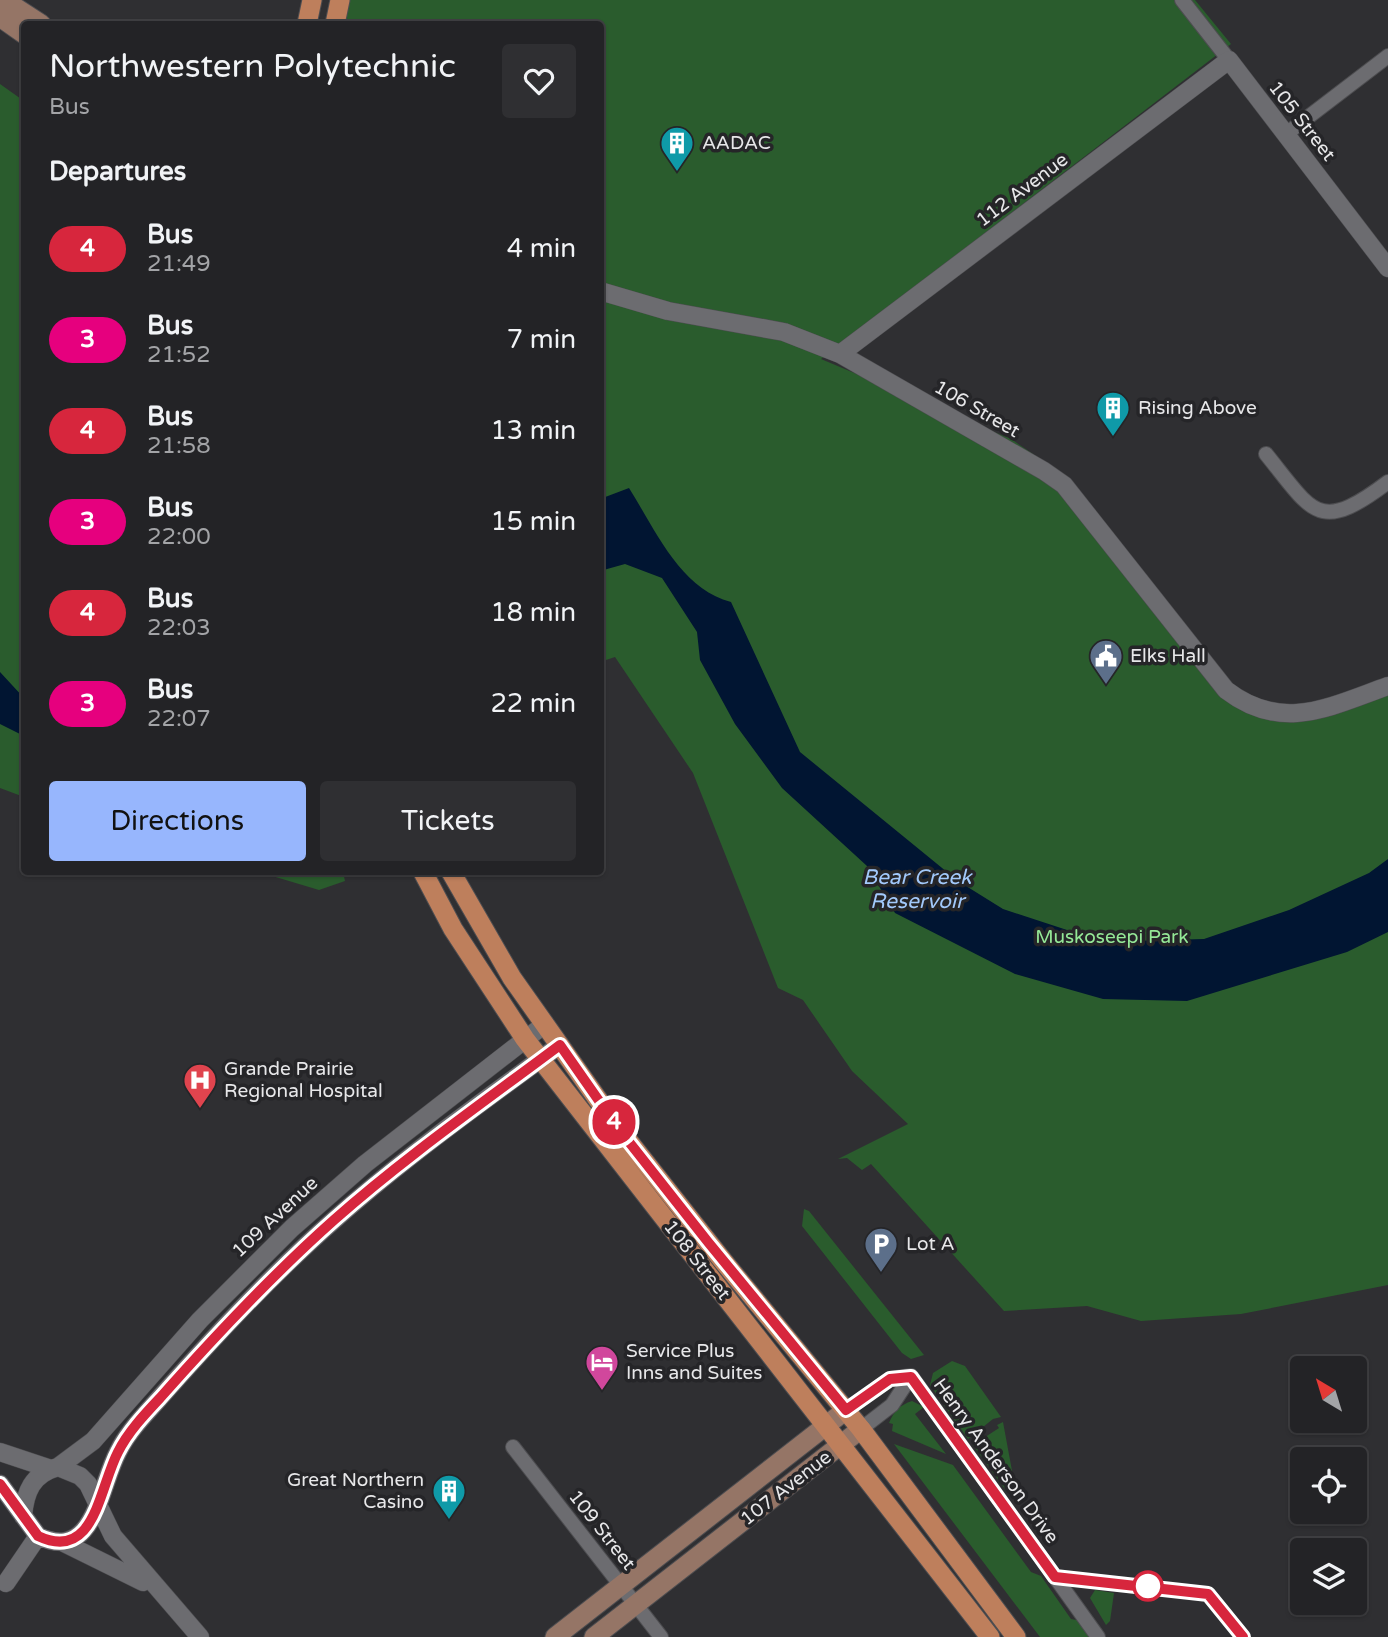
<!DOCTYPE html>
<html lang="en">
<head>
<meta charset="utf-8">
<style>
  body { margin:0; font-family:"Varela Round",sans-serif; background:#2f2f32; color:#f1f3f6; height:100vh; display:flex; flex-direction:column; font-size:26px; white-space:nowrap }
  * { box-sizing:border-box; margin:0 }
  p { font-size:23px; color:#a3a4a7 }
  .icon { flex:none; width:38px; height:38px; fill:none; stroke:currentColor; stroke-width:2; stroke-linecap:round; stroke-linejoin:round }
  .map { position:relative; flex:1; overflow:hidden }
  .details { position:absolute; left:21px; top:21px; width:583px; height:854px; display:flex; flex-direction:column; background:#232326; border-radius:7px; box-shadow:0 2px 5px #0004,0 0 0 2px #404043 }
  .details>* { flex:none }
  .badge { padding:0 14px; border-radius:23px; font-size:24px; line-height:46px }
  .needle { width:46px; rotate:322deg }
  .fabs { position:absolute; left:1290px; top:1356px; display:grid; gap:14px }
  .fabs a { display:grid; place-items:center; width:77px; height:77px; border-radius:7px; background:#232326; box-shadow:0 2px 5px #0004,0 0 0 2px #404043; font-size:35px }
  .map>.badge { position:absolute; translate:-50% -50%; box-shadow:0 0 0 4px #fff }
  h2 { padding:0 28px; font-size:26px; line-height:63px }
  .round { display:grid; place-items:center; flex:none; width:74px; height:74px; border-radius:7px; background:#2f2f32 }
  .head { display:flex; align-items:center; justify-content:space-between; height:119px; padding:0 28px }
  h1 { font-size:33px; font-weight:600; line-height:52px }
  .primary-button { display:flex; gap:14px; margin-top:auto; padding:14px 28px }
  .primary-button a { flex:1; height:80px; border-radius:7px; background:#97b6fd; color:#111; font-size:28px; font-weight:600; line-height:80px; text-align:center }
  .primary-button a+a { background:#2f2f32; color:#f1f3f6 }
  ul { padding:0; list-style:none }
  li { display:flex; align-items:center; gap:21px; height:91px; padding:0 28px }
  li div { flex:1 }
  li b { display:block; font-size:26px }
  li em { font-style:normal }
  li .badge { min-width:77px; font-weight:700; text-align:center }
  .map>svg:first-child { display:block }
  .green { fill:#2a5c2d }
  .water { fill:#011532 }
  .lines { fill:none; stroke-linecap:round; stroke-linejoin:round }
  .minor-casing { stroke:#4d4d50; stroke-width:16 }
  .tertiary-casing { stroke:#4d4d50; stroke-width:19 }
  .secondary-casing { stroke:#4d4d50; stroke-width:21 }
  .primary-casing { stroke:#4d4d50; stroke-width:21 }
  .minor { stroke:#6c6c70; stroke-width:14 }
  .tertiary { stroke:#6c6c70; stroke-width:18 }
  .secondary { stroke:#957566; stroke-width:19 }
  .primary { stroke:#be7f5c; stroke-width:19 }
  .line-casing { stroke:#fff; stroke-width:16 }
  .line { stroke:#d7263d; stroke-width:10 }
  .stop-dot { fill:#fff; stroke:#d7263d; stroke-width:3.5 }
  .labels { text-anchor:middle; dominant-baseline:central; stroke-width:7; stroke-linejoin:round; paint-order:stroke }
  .street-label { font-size:19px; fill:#e7e7e9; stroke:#252528 }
  .poi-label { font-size:19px; fill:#e7e7e9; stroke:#252528; text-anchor:start }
  .park-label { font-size:19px; fill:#95e897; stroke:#252528 }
  .water-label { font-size:21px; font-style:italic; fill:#a2c9fb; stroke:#252528 }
</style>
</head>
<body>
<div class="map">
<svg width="1388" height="1637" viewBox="0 0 1388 1637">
  <rect width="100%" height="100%" fill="#2f2f32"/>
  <path class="green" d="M340 0H1195L1231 44 821 359 1011 439 1042 460 1133 563 1217 680 1278 711 1320 704 1388 682V1285L1241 1314 1141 1321 1087 1306 1004 1311 871 1164 862 1170 847 1158 838 1159 908 1124 852 1071 803 1000 778 988 693 773 615 657 600 662V24H335Z
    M0 84 24 101V797L0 788Z
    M259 872H343L345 881 319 890Z
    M804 1209 809 1211 924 1355 911 1359 902 1353 802 1226Z
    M952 1361 965 1366 1001 1417 993 1419 968 1439 930 1385 933 1373Z
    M912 1401 924 1407 915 1414 946 1454 892 1431 893 1424 889 1423C894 1411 900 1405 912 1401Z
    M1003 1422 1015 1487 1007 1492 973 1445 999 1428 997 1425Z
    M894 1444 953 1465 1031 1572 1041 1576 1071 1619 1081 1621 1091 1637H1040Z
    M1095 1590 1114 1593 1110 1621 1106 1625 1090 1598Z"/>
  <path class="water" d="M629 488C655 529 680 589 731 602L800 752 958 881 1003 909 1067 930 1131 941 1204 939 1289 910 1369 873 1388 859V932L1347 952 1187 1001 1103 999 1015 974 895 913 867 866 782 788 735 724 700 660 697 632 662 578 625 564 600 571V499Z
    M0 672 24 698V736L0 724Z"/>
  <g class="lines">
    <defs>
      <path id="minor" d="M1182 0 1229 60
        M1286 134 1388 56
        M1266 454C1313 512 1318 535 1388 482
        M911 1376 1098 1637
        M846 1410 890 1379 911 1376
        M861 1429 892 1405 911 1376
        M513 1447 661 1637"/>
      <path id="tertiary" d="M600 291 668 311 784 332 840 354 1044 471 1064 485 1226 690C1282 733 1329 707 1388 686
        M840 354 1229 60 1388 268
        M0 1452 51 1469
        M58 1467 93 1441 200 1320 292 1228 365 1164 545 1024
        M0 1484 38 1536C95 1563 99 1487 118 1452 127 1433 142 1418 156 1402 212 1339 270 1276 334 1220 405 1157 483 1101 560 1045
        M23 1516C25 1492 32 1474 58 1467L80 1476 88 1484 113 1536 200 1637
        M62 1542 143 1582
        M6 1583 38 1536"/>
      <path id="secondary" d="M4 0 41 24
        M0 17 24 34
        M555 1637 846 1410
        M594 1637 861 1429"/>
      <path id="primary" d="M307 24 312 0
        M335 24 340 0
        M423 872 453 929 525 1039 990 1637
        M451 872 512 978 618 1128 723 1261 861 1429 1016 1637"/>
    </defs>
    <use href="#minor" class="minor-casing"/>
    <use href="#tertiary" class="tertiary-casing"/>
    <use href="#secondary" class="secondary-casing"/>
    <use href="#primary" class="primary-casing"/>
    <use href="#minor" class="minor"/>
    <use href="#tertiary" class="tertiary"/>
    <use href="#secondary" class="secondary"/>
    <use href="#primary" class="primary"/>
  </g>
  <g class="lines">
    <defs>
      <path id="line" d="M0 1484 38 1536C95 1563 99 1488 118 1452 128 1432 144 1415 160 1398 215 1336 272 1275 334 1220 405 1157 484 1102 560 1045L618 1128 708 1242 846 1410 890 1379 911 1377 1055 1577 1208 1594 1243 1637"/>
    </defs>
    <use href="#line" class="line-casing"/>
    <use href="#line" class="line"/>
  </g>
  <defs>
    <symbol id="building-pin" viewBox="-11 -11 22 30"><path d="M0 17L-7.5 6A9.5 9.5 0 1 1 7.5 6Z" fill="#0f9aa8" stroke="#252528"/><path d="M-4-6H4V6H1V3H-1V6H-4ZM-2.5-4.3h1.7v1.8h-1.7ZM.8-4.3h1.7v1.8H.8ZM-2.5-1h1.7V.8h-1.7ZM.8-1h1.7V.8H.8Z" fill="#fff"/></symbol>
    <symbol id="civic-pin" viewBox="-11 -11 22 30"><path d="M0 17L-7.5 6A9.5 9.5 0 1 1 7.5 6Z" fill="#5c6f8a" stroke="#252528"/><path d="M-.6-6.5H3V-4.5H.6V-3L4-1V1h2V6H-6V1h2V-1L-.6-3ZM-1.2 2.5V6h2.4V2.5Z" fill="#fff"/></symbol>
    <symbol id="hospital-pin" viewBox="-11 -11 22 30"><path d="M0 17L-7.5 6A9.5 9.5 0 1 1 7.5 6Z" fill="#e0444e" stroke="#252528"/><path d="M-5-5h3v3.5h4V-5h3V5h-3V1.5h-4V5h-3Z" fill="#fff"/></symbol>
    <symbol id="parking-pin" viewBox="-11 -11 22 30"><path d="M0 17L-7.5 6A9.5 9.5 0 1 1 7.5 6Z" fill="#5c6f8a" stroke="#252528"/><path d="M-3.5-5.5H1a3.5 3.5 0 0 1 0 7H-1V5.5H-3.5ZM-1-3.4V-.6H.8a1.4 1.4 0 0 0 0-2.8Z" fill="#fff"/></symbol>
    <symbol id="hotel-pin" viewBox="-11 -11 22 30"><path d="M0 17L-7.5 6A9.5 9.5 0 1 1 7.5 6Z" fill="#d1479c" stroke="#252528"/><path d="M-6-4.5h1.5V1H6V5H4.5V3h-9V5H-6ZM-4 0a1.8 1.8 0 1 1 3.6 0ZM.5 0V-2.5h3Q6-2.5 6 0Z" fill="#fff"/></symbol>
  </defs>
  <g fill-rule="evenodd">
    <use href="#building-pin" x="658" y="124" width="38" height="52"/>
    <use href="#building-pin" x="1094" y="389" width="38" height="52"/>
    <use href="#civic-pin" x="1087" y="637" width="38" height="52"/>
    <use href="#hospital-pin" x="181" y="1061" width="38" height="52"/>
    <use href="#parking-pin" x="862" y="1225" width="38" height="52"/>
    <use href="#hotel-pin" x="583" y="1343" width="38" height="52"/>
    <use href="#building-pin" x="430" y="1472" width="38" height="52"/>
  </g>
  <circle class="stop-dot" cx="1148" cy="1586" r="14"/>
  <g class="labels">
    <g class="street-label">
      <text transform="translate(1302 121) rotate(52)">105 Street</text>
      <text transform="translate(1022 190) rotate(-37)">112 Avenue</text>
      <text transform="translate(977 409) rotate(30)">106 Street</text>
      <text transform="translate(275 1217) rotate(-43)">109 Avenue</text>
      <text transform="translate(697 1260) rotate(52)">108 Street</text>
      <text transform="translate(996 1461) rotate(54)">Henry Anderson Drive</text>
      <text transform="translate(786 1488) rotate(-38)">107 Avenue</text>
      <text transform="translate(602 1530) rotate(52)">109 Street</text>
    </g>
    <g class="poi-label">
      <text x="702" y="143">AADAC</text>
      <text x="1138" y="408">Rising Above</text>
      <text x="1130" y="656">Elks Hall</text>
      <text x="224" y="1069">Grande Prairie<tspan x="224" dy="22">Regional Hospital</tspan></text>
      <text x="906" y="1244">Lot A</text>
      <text x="626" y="1351">Service Plus<tspan x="626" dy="22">Inns and Suites</tspan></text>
      <text x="424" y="1480" text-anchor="end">Great Northern<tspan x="424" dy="22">Casino</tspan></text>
    </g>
    <g class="park-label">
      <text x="1112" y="937">Muskoseepi Park</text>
    </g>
    <g class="water-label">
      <text x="917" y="877">Bear Creek<tspan x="917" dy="24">Reservoir</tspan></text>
    </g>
  </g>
</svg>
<div class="fabs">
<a><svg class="needle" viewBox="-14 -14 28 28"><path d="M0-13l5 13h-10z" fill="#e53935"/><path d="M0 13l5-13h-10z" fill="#a3a4a7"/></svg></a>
<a><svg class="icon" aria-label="locate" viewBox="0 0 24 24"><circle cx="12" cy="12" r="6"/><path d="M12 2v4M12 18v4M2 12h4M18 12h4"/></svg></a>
<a><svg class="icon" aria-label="layers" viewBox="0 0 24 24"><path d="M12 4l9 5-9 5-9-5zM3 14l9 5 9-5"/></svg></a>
</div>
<b class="badge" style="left:614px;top:1122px;background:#d7263d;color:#fff">4</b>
<section class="details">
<div class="head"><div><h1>Northwestern Polytechnic</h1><p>Bus</p></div><a class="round"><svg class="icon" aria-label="heart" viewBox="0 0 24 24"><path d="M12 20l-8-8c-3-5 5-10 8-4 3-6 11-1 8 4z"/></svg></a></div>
<h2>Departures</h2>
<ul>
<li><span class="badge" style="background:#d7263d;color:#fff">4</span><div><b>Bus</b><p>21:49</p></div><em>4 min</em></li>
<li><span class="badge" style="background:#e6007e;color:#fff">3</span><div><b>Bus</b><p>21:52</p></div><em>7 min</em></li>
<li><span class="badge" style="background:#d7263d;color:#fff">4</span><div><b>Bus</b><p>21:58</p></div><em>13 min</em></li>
<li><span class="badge" style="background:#e6007e;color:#fff">3</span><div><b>Bus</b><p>22:00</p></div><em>15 min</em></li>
<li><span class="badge" style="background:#d7263d;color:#fff">4</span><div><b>Bus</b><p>22:03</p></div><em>18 min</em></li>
<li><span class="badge" style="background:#e6007e;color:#fff">3</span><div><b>Bus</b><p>22:07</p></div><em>22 min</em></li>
</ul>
<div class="primary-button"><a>Directions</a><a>Tickets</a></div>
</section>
</div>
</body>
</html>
